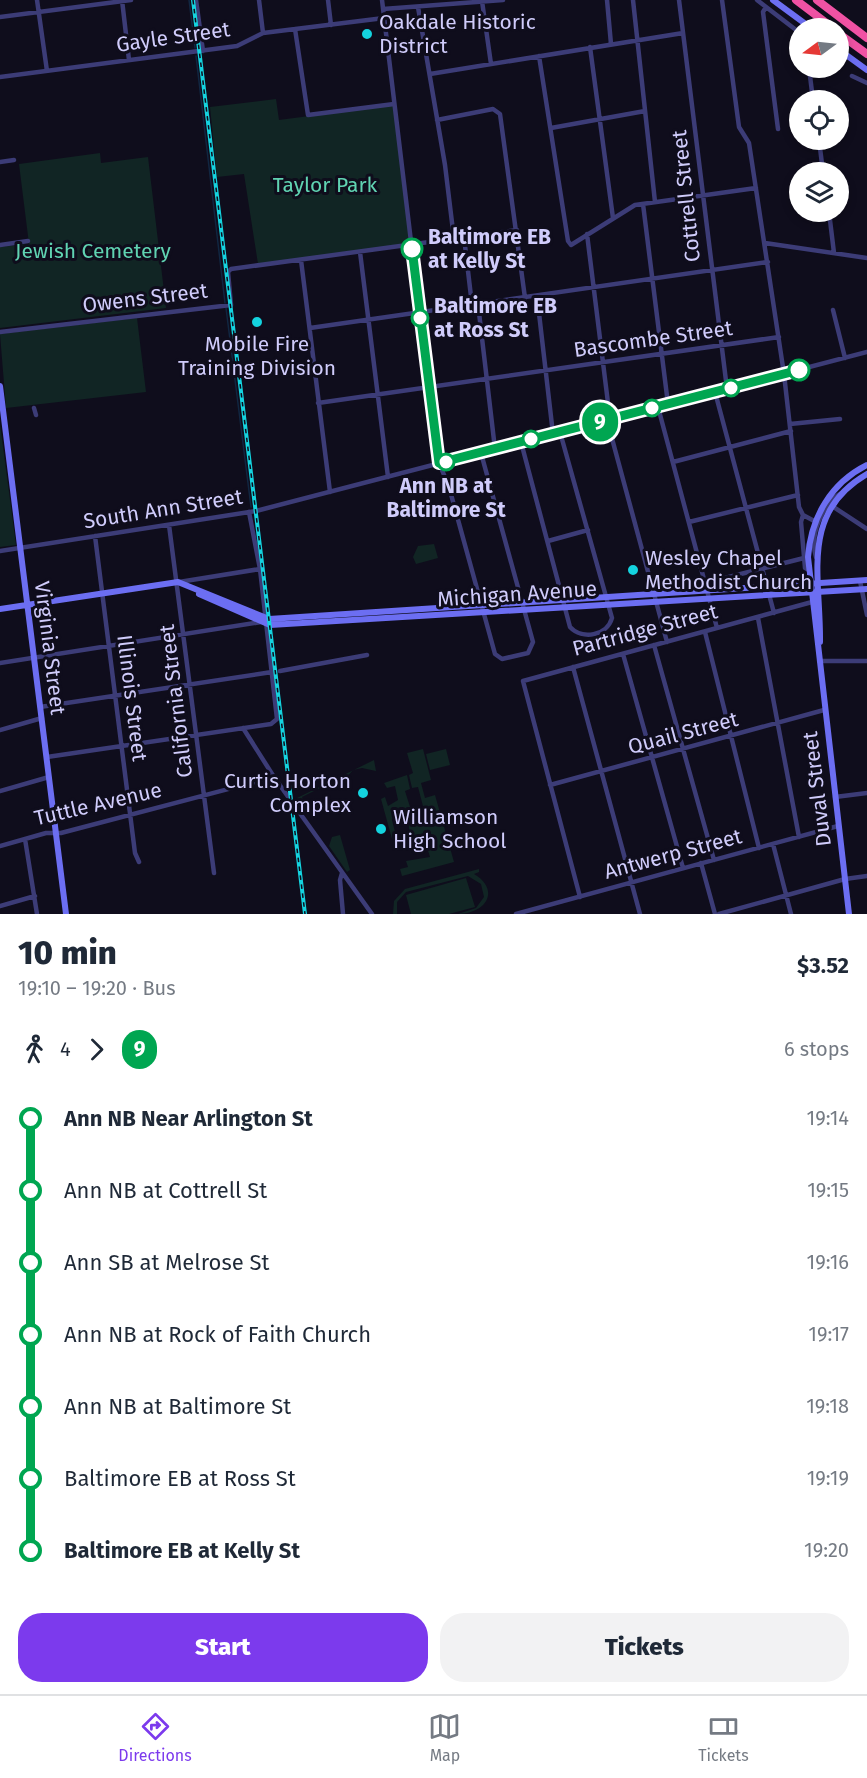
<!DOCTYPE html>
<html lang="en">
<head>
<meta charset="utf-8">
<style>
  body { margin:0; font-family:"Fira Sans",sans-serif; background:#f2f2f3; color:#1f2937; height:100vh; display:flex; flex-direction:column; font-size:22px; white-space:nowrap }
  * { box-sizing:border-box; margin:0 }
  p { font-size:20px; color:#747a83 }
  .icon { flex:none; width:33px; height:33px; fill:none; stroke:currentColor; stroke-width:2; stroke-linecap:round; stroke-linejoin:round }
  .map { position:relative; height:914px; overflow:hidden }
  .details { display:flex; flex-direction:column; background:#fff; flex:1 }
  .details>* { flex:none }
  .badge { padding:0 12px; border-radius:20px; font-size:21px; line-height:39px }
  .needle { width:39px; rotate:255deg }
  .tools { position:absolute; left:789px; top:18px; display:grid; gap:12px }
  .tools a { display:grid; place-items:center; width:60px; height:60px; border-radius:50%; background:#fff; box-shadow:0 3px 9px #0003; font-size:30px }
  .map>.badge { position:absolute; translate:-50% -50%; box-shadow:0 0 0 3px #fff }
  .legs { display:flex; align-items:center; gap:9px; height:66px; padding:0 18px; font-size:20px }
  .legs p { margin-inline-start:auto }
  .head { display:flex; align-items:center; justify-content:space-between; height:102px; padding:0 18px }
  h1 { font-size:33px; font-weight:800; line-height:45px }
  .action { display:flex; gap:12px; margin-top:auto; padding:12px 18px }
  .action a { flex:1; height:69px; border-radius:24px; background:#7c3aed; color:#fff; font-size:24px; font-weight:800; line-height:69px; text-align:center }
  .action a+a { background:#f2f2f3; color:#1f2937 }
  ul { padding:0 18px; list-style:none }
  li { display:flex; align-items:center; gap:21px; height:72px; font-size:22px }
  li i { display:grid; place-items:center; width:9px; height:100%; margin:0 8px; background:currentColor }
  li i::after { content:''; width:15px; height:15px; margin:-8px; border:4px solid; border-radius:50%; background:#fff }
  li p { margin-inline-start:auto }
  li:first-child i { background:linear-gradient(#0000 50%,currentColor 0) }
  li:last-child i { background:linear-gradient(currentColor 50%,#0000 0) }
  .dock { display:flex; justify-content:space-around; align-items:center; height:84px; border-top:2px solid #e0e1e3; background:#fff; font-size:16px; color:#747a83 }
  .dock a { display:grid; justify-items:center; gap:3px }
  .dock .on { color:#7c3aed }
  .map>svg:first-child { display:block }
  .green { fill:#112524 }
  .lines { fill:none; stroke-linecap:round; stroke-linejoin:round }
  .stream { stroke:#112641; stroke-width:1.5 }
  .street { stroke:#3c3c77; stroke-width:4.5 }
  .secondary { stroke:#6c6ef2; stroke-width:6 }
  .highway { stroke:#f052a4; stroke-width:8 }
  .rail-casing { stroke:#14d3df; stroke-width:4 }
  .rail { stroke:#0f0d1c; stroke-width:1.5; stroke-dasharray:4.5; stroke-linecap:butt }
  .line-1-casing { stroke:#fff; stroke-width:14 }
  .line-1 { stroke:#00a651; stroke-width:9 }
  .poi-dot { fill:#14d3df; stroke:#0f0d1c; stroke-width:2 }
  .stop-1-dot { fill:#fff; stroke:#00a651; stroke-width:3 }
  .labels { text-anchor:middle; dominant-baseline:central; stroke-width:6; stroke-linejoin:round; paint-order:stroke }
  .poi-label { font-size:21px; fill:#d0ccfb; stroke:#0f0d1c; text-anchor:start }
  .street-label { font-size:21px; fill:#d0ccfb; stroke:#0f0d1c }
  .park-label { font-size:21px; fill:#60d3b2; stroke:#0f0d1c }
  .stop-label { font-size:21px; font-weight:bold; fill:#d0ccfb; stroke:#0f0d1c; text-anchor:start }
</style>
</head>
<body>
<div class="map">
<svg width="867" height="914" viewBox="0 0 867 914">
  <rect width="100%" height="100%" fill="#0f0d1c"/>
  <path class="green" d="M276 99 279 120 393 105 412 245 258 264 244 174 217 177 210 107Z
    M100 153 101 163 148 157 166 308 0 328V247L29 244 19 164Z
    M137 318 146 392 6 408 0 334Z
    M0 424 16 545 0 547Z
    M434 544 438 558 416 564 413 557 418 546Z
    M423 749 431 780 421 783 425 798 435 795 454 862 402 876 400 869 408 867 406 861 430 857 426 844 407 849 406 842 411 840 406 810 410 809 412 813 424 810 418 787 412 788 409 775 413 773 407 753Z
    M446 749 450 765 430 770 426 754Z
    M374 760 376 771 362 768 353 770 337 788 332 782 302 797 307 810 304 812 295 799Z
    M407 775 410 789 405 791 410 807 404 809 408 823 401 814 394 816 392 820 398 844 404 843 405 847 395 850 381 799 385 797 388 806 398 800 395 786 387 788 384 783Z
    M340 835 350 870 347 872 329 846 332 837Z
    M479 869V872L474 874C501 890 486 914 458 914L476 908 484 897 481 884 468 876 406 892 397 902V914H393L394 901 405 889Z
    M466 878 475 907 449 914H411L406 895Z"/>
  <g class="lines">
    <path class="stream" d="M189 0 195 48
      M196 56 225 303
      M226 308 251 507"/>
    <path class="street" d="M37 0 47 71
      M122 0 129 60
      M196 0 203 51
      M259 0 263 33
      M328 0 331 25
      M382 0 437 458 449 487 495 654 502 659 528 653 533 642 481 453
      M607 0 611 44
      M633 0 655 202
      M679 0 727 389
      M722 0 739 127 749 143 784 374 799 507 803 515 818 523
      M757 0 800 33
      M482 1 491 64
      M418 7 445 165 454 239
      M766 7 763 12 778 129
      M383 9 503 0
      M0 17 131 0
      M295 29 308 115 394 104
      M590 47 613 218
      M539 56 568 241 571 245 635 205 756 188
      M809 68 813 100
      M430 74 683 33
      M852 76 867 83
      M0 77 237 46 263 33 384 18
      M437 120 493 109 500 114 525 298
      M551 128 645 111
      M819 140 823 172
      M0 162 14 160
      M643 204 668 404
      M829 212 834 253
      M587 234 610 419
      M464 237 472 305
      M765 243 867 258
      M0 245 28 241
      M360 252 388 477
      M301 260 330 492
      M537 296 553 434
      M478 304 495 449
      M833 310 845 358
      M310 328 768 262
      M0 332 231 305 228 272 231 269 517 230
      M715 392 774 613
      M318 403 779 337
      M658 407 717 628
      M34 408 36 415
      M607 420 667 642
      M790 424 840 419
      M521 442 570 627C582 640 607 636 612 618L560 432
      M673 462 791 431
      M832 506 867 529
      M803 515 801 522 805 568 809 570
      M689 522 798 495
      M169 525 214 873
      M95 536 135 853 139 862
      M548 541 588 530
      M0 551 256 511 867 352
      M816 557C809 535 822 503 843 492
      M860 581 867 615
      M179 582 260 569
      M705 583 804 558
      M758 618 799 837
      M705 632 759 848
      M654 645 714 860
      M623 654 683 868
      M819 661H867
      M0 663 261 622
      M573 667 640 914
      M280 671 367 655
      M40 707 272 672
      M243 728 274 777 372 914
      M0 730 42 718
      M47 757 271 724 277 719 260 569 249 512
      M550 785 824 710
      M0 791 49 777
      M835 797 867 793
      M25 839 37 914
      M773 844 791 914
      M0 846 46 833H61L274 777
      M701 863 715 914
      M342 873 340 880 343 914
      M580 897 523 681 812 602
      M0 906 35 896
      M516 914 838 826
      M719 914 845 879 867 876"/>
    <path class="secondary" d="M773 0 811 28
      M838 49 867 70
      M0 386 66 914
      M199 594 270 625 867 589
      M0 609 178 582 269 619 867 580
      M820 642C821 578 799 513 867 474
      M849 914 808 557C811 517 831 483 867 465"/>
    <path class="highway" d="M796 0 833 28
      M817 0 867 38
      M838 33 867 54"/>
    <defs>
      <path id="rail" d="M193 0 305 914"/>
    </defs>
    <use href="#rail" class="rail-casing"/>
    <use href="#rail" class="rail"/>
  </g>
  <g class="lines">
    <defs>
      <path id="line-1" d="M412 249 439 463 799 370"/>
    </defs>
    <use href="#line-1" class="line-1-casing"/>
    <use href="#line-1" class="line-1"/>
  </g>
  <g class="poi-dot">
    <circle cx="367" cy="34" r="6"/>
    <circle cx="257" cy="322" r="6"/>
    <circle cx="633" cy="570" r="6"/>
    <circle cx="363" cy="793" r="6"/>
    <circle cx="381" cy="829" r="6"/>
  </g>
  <g class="stop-1-dot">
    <circle cx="412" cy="249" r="10"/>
    <circle cx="420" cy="318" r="8"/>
    <circle cx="799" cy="370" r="10"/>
    <circle cx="731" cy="388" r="8"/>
    <circle cx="652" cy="408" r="8"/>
    <circle cx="531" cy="439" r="8"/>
    <circle cx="446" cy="462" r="8"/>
  </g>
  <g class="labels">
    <g class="poi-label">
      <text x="379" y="22">Oakdale Historic<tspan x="379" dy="24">District</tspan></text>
      <text x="257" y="344" text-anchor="middle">Mobile Fire<tspan x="257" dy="24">Training Division</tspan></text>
      <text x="645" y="558">Wesley Chapel<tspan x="645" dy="24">Methodist Church</tspan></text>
      <text x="351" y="781" text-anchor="end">Curtis Horton<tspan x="351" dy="24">Complex</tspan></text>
      <text x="393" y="817">Williamson<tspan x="393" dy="24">High School</tspan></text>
    </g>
    <g class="street-label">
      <text transform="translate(173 37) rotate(-8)">Gayle Street</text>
      <text transform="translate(686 196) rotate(-96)">Cottrell Street</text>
      <text transform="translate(145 298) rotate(-7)">Owens Street</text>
      <text transform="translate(653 339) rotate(-8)">Bascombe Street</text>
      <text transform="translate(163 509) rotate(-9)">South Ann Street</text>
      <text transform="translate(517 594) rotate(-4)">Michigan Avenue</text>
      <text transform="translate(645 630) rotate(-15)">Partridge Street</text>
      <text transform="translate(50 648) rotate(83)">Virginia Street</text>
      <text transform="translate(132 698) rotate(83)">Illinois Street</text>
      <text transform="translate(176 701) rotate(-97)">California Street</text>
      <text transform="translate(683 733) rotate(-15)">Quail Street</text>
      <text transform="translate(817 789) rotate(-97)">Duval Street</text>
      <text transform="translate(98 804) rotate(-13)">Tuttle Avenue</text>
      <text transform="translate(673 854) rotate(-15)">Antwerp Street</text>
    </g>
    <g class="park-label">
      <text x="325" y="185">Taylor Park</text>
      <text x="93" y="251">Jewish Cemetery</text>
    </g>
    <g class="stop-label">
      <text x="428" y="237">Baltimore EB<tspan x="428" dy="24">at Kelly St</tspan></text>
      <text x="434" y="306">Baltimore EB<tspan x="434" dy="24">at Ross St</tspan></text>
      <text x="446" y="486" text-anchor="middle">Ann NB at<tspan x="446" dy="24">Baltimore St</tspan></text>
    </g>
  </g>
</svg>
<div class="tools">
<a><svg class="needle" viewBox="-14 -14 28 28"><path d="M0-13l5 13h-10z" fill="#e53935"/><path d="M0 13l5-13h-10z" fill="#747a83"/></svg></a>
<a><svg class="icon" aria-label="locate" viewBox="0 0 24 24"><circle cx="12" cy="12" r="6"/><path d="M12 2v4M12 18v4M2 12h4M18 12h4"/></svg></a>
<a><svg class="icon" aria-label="layers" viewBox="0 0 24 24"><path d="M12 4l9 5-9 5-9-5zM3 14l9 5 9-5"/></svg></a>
</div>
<b class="badge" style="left:600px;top:422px;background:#00a651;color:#fff">9</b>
</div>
<section class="details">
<div class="head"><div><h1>10 min</h1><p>19:10 – 19:20 · Bus</p></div><b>$3.52</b></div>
<div class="legs"><svg class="icon" aria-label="walk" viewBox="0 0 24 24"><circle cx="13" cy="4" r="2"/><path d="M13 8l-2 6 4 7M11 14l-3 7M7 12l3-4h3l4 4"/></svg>4<svg class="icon" aria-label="forward" viewBox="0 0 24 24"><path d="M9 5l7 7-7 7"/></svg><b class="badge" style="background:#00a651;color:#fff">9</b><p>6 stops</p></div>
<ul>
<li><i style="color:#00a651"></i><b>Ann NB Near Arlington St</b><p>19:14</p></li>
<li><i style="color:#00a651"></i><span>Ann NB at Cottrell St</span><p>19:15</p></li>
<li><i style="color:#00a651"></i><span>Ann SB at Melrose St</span><p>19:16</p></li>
<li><i style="color:#00a651"></i><span>Ann NB at Rock of Faith Church</span><p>19:17</p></li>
<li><i style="color:#00a651"></i><span>Ann NB at Baltimore St</span><p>19:18</p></li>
<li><i style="color:#00a651"></i><span>Baltimore EB at Ross St</span><p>19:19</p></li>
<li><i style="color:#00a651"></i><b>Baltimore EB at Kelly St</b><p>19:20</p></li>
</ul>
<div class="action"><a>Start</a><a>Tickets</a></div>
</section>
<nav class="dock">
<a class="on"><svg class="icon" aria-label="directions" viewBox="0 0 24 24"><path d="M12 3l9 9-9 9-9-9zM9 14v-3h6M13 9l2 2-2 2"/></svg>Directions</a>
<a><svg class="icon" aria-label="map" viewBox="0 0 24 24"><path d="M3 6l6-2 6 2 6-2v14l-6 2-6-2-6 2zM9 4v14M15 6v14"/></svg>Map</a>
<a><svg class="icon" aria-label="tickets" viewBox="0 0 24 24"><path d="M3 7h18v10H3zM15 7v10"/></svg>Tickets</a>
</nav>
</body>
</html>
